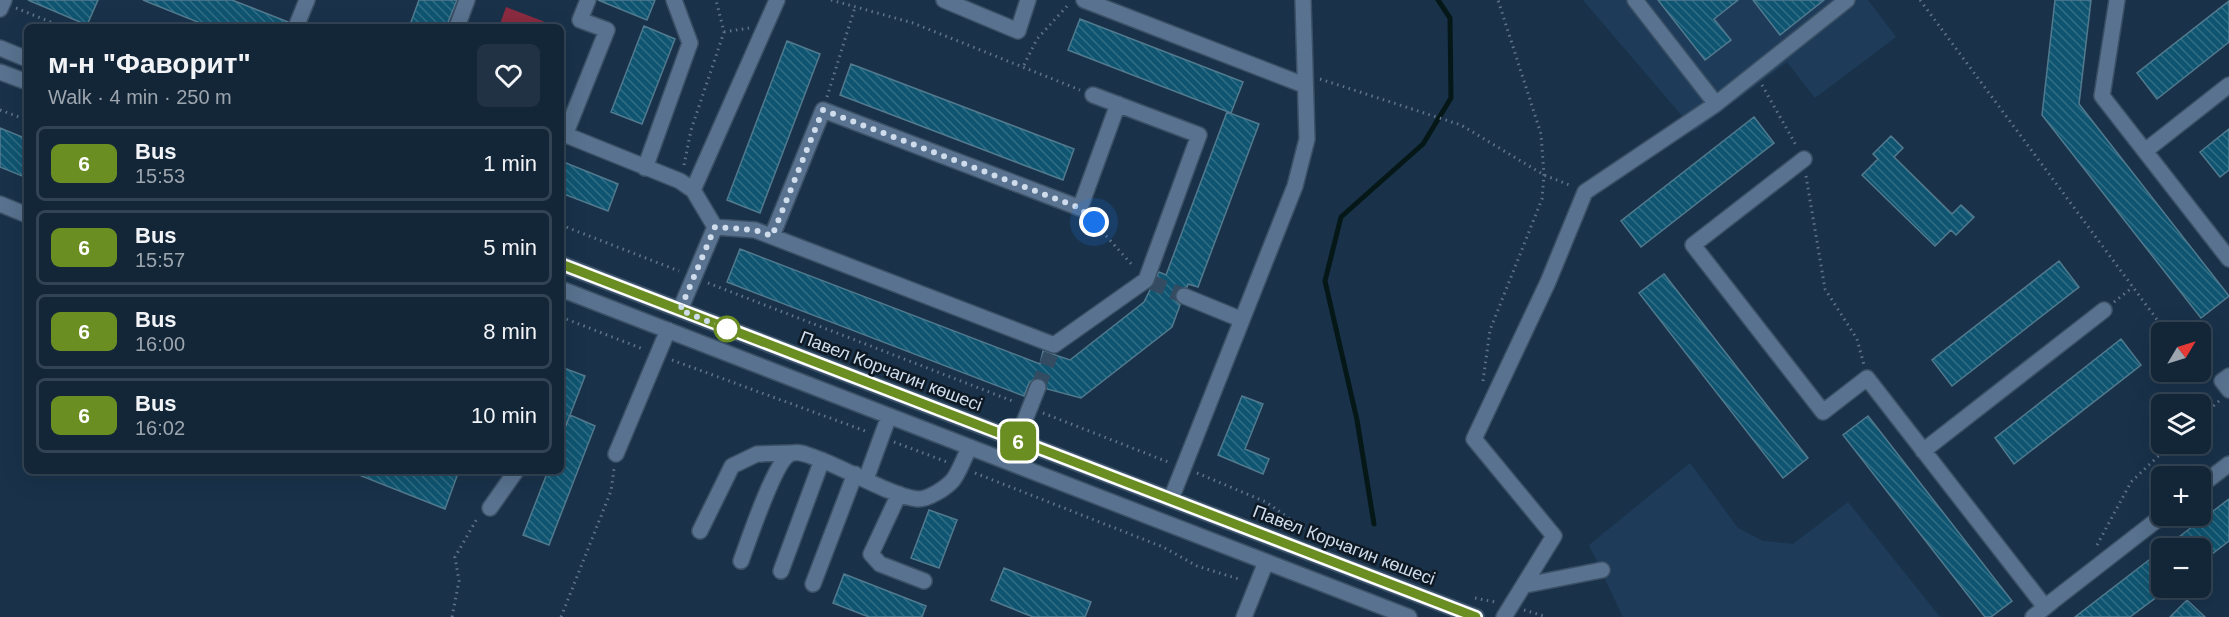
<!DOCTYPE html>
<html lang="en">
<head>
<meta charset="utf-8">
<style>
  body { margin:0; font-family:Arial,sans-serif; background:#203243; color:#f1f3f6; height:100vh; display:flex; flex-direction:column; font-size:22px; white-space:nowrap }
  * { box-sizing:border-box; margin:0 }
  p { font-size:20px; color:#9da5ae }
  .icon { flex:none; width:33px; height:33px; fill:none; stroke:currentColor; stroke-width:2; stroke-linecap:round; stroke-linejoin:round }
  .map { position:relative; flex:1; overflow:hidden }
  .panel { position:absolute; left:24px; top:24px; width:540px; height:450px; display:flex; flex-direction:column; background:#132638; border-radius:9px; box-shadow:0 6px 24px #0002,0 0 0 2px #324353 }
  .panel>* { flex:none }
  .badge { padding:0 12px; border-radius:9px; font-size:21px; line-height:39px }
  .needle { width:39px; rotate:52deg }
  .fabs { position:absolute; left:2151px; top:322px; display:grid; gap:12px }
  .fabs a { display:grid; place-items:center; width:60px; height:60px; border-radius:9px; background:#132638; box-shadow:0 6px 24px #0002,0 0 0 2px #324353; font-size:30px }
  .you { position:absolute; width:30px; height:30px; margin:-15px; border:4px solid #fff; border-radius:50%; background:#1a73e8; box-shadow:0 0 0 9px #1a73e833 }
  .map>.badge { position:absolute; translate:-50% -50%; box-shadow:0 0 0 3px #fff }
  .round { display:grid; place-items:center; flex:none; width:63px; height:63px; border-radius:9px; background:#203243 }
  .headline { display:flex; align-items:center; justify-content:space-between; height:102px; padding:0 24px }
  h1 { font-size:28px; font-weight:700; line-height:45px }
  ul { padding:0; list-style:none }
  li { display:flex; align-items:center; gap:18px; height:75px; margin:0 12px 9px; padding:0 12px; border:3px solid #324353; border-radius:9px }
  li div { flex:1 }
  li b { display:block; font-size:22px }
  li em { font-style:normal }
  li .badge { min-width:66px; font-weight:700; text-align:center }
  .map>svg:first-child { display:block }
  .built { fill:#1e3c5a }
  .pitch { fill:#8a2b41 }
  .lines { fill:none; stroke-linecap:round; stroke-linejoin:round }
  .stream { stroke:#051817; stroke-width:5 }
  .building { fill:url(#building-back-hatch); stroke:#527a8e; stroke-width:1.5 }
  .minor-tunnel { stroke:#344c62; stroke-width:15; stroke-dasharray:15 8; stroke-linecap:butt }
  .minor-casing { stroke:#3b5065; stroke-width:18 }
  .path { stroke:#607489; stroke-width:3; stroke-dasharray:1.5 4.5; stroke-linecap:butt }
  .minor { stroke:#58728f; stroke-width:15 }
  .line-casing { stroke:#fff; stroke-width:14 }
  .line { stroke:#6b8e23; stroke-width:9 }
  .walk { stroke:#cedcec; stroke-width:6; stroke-dasharray:0 10.8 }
  .stop-dot { fill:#fff; stroke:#6b8e23; stroke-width:3 }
  .labels { text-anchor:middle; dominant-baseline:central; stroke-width:5; stroke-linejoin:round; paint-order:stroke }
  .street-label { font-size:18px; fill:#cedcec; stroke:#0e1924 }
</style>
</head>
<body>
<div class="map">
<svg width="2229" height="617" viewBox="0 0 2229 617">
  <defs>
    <pattern id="building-back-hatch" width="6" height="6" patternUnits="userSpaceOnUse" patternTransform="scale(1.5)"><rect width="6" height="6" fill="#0f5571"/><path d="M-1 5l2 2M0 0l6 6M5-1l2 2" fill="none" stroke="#316d85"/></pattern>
  </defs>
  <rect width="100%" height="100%" fill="#19324a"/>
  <path class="built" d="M1583 0H1868L1896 37 1815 98 1787 62 1695 131Z
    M1690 463 1738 528 1763 541 1793 544 1848 502 1940 617H1623L1589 545Z"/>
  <path class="pitch" d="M506 7 558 27H499Z"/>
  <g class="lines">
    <path class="stream" d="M1374 524 1357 420 1325 281 1341 217 1423 144 1451 98 1450 18 1438 0"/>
  </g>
  <path class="building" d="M28 0H98L87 25Z
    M143 0H232L288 22 286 27H210Z
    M419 0H457L446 27H424L411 22Z
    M598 0H655L647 20Z
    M1658 0H1738L1714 19 1731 40 1705 60Z
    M1753 0H1824L1780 35Z
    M2055 0H2091L2079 104 2229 296 2201 318 2042 115Z
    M2229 1V42L2157 99 2137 73Z
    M1080 19 1243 82 1231 113 1068 50Z
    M644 26 675 39 642 124 611 112Z
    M787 41 820 54 760 213 727 200Z
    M851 64 1074 149 1063 180 840 95Z
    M1227 112 1259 124 1198 287 1188 284 1187 287 1178 289 1174 298 1180 305 1172 327 1081 398 1047 389 1045 381 1037 377 1029 383 1024 396 727 282 740 249 1040 364 1043 351 1070 360 1144 302 1159 272 1166 275Z
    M1754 117 1774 143 1641 247 1621 221Z
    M0 128 27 139V178L0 167Z
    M2229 129V170L2220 177 2200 152Z
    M1891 136 1903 148 1894 157 1952 214 1961 205 1974 217 1956 235 1951 230 1935 246 1862 175 1878 159 1873 154Z
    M561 161 618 184 608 211 561 193Z
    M2059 261 2079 287 1952 386 1932 360Z
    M1664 274 1808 458 1783 478 1639 293Z
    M2121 339 2141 365 2014 464 1995 438Z
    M561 367 585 376 562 436H561Z
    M1242 396 1263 404 1245 449 1269 459 1263 474 1218 455Z
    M570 415 595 426 549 545 523 535 548 471H561V438Z
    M1868 416 2012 601 1991 617H1985L1843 435Z
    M349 471H443L457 476 445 509Z
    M2229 499V541L2200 563V549H2163Z
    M929 510 957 520 939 568 911 558Z
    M2162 550V593L2130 617H2075Z
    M1004 568 1091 602 1085 617H1033L991 600Z
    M844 574 926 606 922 617H869L833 603Z
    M2187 600 2205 617H2170Z"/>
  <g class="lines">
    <path class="minor-tunnel" d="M1151 282 1184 296
      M1038 387 1051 354"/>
    <defs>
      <path id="minor" d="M944 0 1018 31 1028 0
        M1084 0 1304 85
        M1635 0 1716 104
        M2117 0 2102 96 2229 259
        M0 9 4 0
        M296 27 307 0
        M457 27 467 0
        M0 48 27 59
        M0 72 27 82
        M561 133 680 181 693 190 715 227 755 230 1054 345 1146 280 1199 135 1093 95
        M565 135 607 30 580 20 588 0
        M2145 151 2229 85
        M1804 159 1693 245 1823 412 1867 378 2045 607 2162 516
        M645 168 690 43 674 0
        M693 190 777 0
        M0 204 27 215
        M772 236 823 110 1080 208 1118 104
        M561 264 1476 617
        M561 289 1409 617
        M1184 296 1240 319
        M680 310 715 227
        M2229 376 2222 381 2229 390
        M1017 440 1038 387
        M1923 451 2104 310
        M616 454 668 330
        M866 479 889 416
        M2200 486 2229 464
        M899 494 871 554 880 564 924 581
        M1171 499 1295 186 1307 139 1303 0
        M490 508 516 471
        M700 531 732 466 757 454 790 453
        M741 561C748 542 775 461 790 454 798 450 808 455 816 458 843 467 893 497 918 499 929 499 946 488 953 480 960 471 964 457 970 447
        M781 571 822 460
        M813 584 855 474
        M1526 585 1602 570
        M1244 617 1266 562
        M1504 617 1554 536 1474 439 1548 282 1585 192 1716 104 1847 0
        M2033 617 2053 601"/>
    </defs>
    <use href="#minor" class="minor-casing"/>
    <path class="path" d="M831 0 913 23 1080 90
      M1920 0 2167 333
      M16 8 63 27
      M724 32 749 28
      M1024 65 1037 39 1069 4
      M1320 79 1461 125 1544 175 1572 186
      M1762 85 1797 147
      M827 97 855 7
      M0 110 27 120
      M684 165 691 130 724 32 716 0
      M1806 176 1825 289 1857 339 1864 365
      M1090 218 1134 267
      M561 225 679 271
      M708 283 1015 402
      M2114 302 2133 287
      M561 317 643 349
      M672 360 868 432
      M2196 372 2201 379 2209 380
      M1483 381 1490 330 1542 199 1544 175 1541 134 1498 0
      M1043 413 1168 462
      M2200 418 2219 401
      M894 442 947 462
      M975 473 1163 547 1197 566 1242 580
      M1197 473 1266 502 1310 533 1331 543
      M2097 545 2131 482 2171 444
      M1475 598 1495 602
      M1524 610 1547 617
      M452 617 459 581 455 557 478 517
      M561 617 611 491 614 469"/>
    <use href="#minor" class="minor"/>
  </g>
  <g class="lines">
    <defs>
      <path id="line" d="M561 264 1476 617"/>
    </defs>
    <use href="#line" class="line-casing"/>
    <use href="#line" class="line"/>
    <path class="walk" d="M727 329 680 310 715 227 755 230 772 236 823 110 1080 208 1094 222"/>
  </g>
  <circle class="stop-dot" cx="727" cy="329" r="12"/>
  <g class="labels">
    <g class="street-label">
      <text transform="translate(891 371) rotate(21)">Павел Корчагин көшесі</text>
      <text transform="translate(1344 545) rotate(21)">Павел Корчагин көшесі</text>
    </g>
  </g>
</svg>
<div class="fabs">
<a><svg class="needle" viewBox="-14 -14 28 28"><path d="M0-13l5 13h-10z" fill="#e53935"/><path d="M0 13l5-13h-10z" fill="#9da5ae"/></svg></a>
<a><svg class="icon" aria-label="layers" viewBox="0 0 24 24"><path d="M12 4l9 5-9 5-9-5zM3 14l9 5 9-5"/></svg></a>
<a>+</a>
<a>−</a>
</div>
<div class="you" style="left:1094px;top:222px"></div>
<b class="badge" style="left:1018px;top:441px;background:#6b8e23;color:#fff">6</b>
<section class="panel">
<div class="headline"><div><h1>м-н &quot;Фаворит&quot;</h1><p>Walk · 4 min · 250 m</p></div><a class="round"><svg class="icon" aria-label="heart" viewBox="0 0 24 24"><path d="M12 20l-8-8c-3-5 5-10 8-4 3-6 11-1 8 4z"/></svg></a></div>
<ul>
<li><span class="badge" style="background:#6b8e23;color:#fff">6</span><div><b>Bus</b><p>15:53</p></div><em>1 min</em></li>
<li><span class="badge" style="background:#6b8e23;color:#fff">6</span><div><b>Bus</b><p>15:57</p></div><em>5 min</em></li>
<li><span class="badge" style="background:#6b8e23;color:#fff">6</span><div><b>Bus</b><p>16:00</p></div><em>8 min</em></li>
<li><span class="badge" style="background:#6b8e23;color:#fff">6</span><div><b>Bus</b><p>16:02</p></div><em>10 min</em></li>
</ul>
</section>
</div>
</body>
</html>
